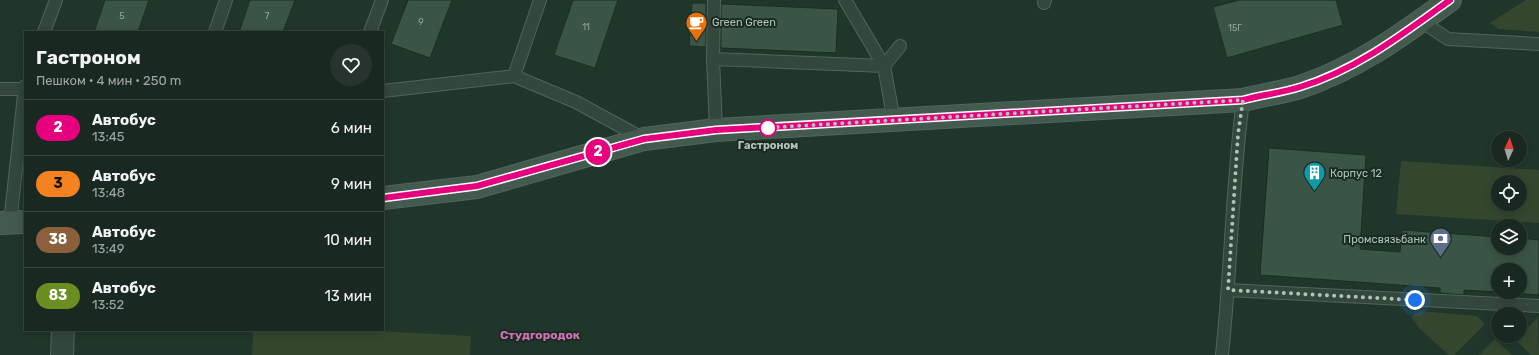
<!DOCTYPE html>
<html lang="ru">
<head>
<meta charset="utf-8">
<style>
  body { margin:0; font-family:Rubik,sans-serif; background:#26342d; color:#f1f3f6; height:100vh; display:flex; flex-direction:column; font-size:15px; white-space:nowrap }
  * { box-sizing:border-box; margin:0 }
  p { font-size:13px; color:#9fa6a5 }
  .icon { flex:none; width:22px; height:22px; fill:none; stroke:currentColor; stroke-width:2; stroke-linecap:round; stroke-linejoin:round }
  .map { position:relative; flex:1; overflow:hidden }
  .drawer { position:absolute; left:24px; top:31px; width:360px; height:300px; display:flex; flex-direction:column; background:#192820; border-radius:0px; box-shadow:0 2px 10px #0003,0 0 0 1px #37443e }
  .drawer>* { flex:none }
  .badge { padding:0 8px; border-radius:13px; font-size:14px; line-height:26px }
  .needle { width:26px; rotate:4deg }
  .fabs { position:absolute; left:1491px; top:131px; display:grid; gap:8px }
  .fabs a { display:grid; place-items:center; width:36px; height:36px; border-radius:50%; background:#192820; box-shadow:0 2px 10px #0003,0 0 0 1px #37443e; font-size:20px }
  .you { position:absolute; width:20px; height:20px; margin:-10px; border:3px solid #fff; border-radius:50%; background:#1a73e8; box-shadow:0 0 0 6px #1a73e833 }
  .map>.badge { position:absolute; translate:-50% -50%; box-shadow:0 0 0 2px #fff }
  .round { display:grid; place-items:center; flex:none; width:42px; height:42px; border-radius:21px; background:#26342d }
  .summary { display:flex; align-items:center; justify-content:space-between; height:68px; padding:0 12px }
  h1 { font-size:19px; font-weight:700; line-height:30px }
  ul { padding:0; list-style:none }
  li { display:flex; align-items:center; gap:12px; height:56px; padding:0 12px; border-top:1px solid #37443e }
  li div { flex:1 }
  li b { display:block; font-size:15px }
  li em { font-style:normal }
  li .badge { min-width:44px; font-weight:700; text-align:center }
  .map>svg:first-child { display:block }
  .green { fill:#35462e; fill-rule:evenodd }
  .building { fill:#3a5445; stroke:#1c2d24 }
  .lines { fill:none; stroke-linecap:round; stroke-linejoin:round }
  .lane-casing { stroke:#52645b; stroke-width:14 }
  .street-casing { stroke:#52645b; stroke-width:24 }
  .secondary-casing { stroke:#52645b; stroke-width:24 }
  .lane { stroke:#34473c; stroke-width:12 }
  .street { stroke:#34473c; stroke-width:22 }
  .secondary { stroke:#435a4e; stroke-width:22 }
  .line-casing { stroke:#fff; stroke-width:9 }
  .line { stroke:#e6007e; stroke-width:6 }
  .walk { stroke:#afc3b8; stroke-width:4; stroke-dasharray:0 7.2 }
  .stop-dot { fill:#fff; stroke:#e6007e; stroke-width:2 }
  .labels { text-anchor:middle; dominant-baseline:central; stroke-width:4; stroke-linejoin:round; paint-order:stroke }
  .number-label { font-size:9px; fill:#92a79b }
  .poi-label { font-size:11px; fill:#afc3b8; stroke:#1a2b22; text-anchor:start }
  .stop-label { font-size:11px; font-weight:bold; fill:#afc3b8; stroke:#1a2b22 }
  .neighbourhood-label { font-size:12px; font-weight:bold; fill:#d270b6; stroke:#1a2b22 }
</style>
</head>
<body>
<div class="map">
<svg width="1539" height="355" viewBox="0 0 1539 355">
  <rect width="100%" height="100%" fill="#21362a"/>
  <path class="green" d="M1526 0H1539V32L1499 29 1490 23Z
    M1401 161 1539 170V223L1396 214ZM1498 182H1520V204H1498Z
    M1420 311 1477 316 1485 324 1454 355H1449L1420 329 1411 317Z
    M1538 317 1539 355H1531L1516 340Z
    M253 330H358L471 336 470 355H252Z
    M1495 339 1512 355H1479Z"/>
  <path class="building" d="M105 0H149L138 32H94Z
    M250 0H295L283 32H239Z
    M408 0H452L430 58 391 44Z
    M573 0H618L595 68 554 55Z
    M1239 0H1336L1343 25 1227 58 1213 7Z
    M692 3H706V47L689 46Z
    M721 4 838 9 836 53 721 48Z
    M1269 148 1366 155 1360 249 1400 252 1402 230 1498 237V248H1520V238L1539 240V295L1498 292H1520V270H1498V292L1464 290V295L1440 293V288L1260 275Z"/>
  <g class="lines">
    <defs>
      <path id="lane" d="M714 0 713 59 716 130
        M845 0 884 66 894 121
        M1044 3 1045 0
        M1421 21 1448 39 1539 44
        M44 32 56 0
        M215 32 226 0
        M370 32 382 0
        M713 59 884 66
        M884 66 900 46
        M514 76 540 0
        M0 89H25
        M383 91 514 76 576 102 644 139
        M10 223 25 86
        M1228 290 1539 306
        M1222 355C1231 270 1232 184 1243 100"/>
      <path id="street" d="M62 355 63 330"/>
      <path id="secondary" d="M383 198 477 187 644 139 716 130 1243 100C1261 95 1281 93 1300 87 1356 69 1403 34 1450 0
        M0 223 25 222"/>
    </defs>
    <use href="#lane" class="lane-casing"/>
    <use href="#street" class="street-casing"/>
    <use href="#secondary" class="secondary-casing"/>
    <use href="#lane" class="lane"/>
    <use href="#street" class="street"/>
    <use href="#secondary" class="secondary"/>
  </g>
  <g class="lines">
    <defs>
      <path id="line" d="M383 198 477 186 644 139 716 130 1243 100C1261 95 1281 93 1300 87 1356 70 1403 34 1450 0"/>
    </defs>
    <use href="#line" class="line-casing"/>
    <use href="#line" class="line"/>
    <path class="walk" d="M768 128H762L1243 100 1238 134 1228 290 1415 300"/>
  </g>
  <defs>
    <symbol id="cafe-pin" viewBox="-11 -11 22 30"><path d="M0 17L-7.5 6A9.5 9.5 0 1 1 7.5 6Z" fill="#e8710a" stroke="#1a2b22"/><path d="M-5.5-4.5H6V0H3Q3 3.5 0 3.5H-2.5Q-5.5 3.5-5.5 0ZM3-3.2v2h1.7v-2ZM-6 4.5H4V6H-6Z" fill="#fff"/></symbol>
    <symbol id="building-pin" viewBox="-11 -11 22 30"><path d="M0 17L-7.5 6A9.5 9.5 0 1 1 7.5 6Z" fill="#0f9aa8" stroke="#1a2b22"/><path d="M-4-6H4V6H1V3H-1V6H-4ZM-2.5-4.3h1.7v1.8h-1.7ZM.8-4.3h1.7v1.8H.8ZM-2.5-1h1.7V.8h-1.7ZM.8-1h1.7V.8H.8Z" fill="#fff"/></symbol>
    <symbol id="bank-pin" viewBox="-11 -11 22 30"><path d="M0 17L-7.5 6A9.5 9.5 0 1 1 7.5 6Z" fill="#5c6f8a" stroke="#1a2b22"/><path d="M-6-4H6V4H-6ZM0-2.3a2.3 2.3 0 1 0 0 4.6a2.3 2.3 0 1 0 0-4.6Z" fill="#fff"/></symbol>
  </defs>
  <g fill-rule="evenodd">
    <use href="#cafe-pin" x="684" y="10" width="25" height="34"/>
    <use href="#building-pin" x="1302" y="160" width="25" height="34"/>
    <use href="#bank-pin" x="1428" y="226" width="25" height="34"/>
  </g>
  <circle class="stop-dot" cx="768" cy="128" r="8"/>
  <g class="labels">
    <g class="number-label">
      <text x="122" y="16">5</text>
      <text x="267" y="16">7</text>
      <text x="421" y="22">9</text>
      <text x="586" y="27">11</text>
      <text x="1235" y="28">15Г</text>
    </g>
    <g class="poi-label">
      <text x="712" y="22">Green Green</text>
      <text x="1330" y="173">Корпус 12</text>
      <text x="1426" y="239" text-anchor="end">Промсвязьбанк</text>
    </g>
    <g class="stop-label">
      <text x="768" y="145">Гастроном</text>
    </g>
    <g class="neighbourhood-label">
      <text x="540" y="335">Студгородок</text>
    </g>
  </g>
</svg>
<div class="fabs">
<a><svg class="needle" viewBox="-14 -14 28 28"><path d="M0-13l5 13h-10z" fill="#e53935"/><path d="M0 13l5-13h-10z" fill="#9fa6a5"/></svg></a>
<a><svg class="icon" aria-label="locate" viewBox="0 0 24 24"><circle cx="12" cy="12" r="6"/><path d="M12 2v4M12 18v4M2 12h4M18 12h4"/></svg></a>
<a><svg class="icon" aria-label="layers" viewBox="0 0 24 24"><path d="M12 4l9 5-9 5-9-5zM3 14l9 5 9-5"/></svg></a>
<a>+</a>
<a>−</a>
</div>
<div class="you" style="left:1415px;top:300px"></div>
<b class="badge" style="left:598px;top:152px;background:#e6007e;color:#fff">2</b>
<section class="drawer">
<div class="summary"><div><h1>Гастроном</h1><p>Пешком · 4 мин · 250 m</p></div><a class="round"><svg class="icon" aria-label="heart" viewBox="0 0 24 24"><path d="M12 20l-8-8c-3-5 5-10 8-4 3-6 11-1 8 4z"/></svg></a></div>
<ul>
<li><span class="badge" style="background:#e6007e;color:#fff">2</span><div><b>Автобус</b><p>13:45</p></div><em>6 мин</em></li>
<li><span class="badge" style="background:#f58220;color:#111">3</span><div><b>Автобус</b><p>13:48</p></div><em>9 мин</em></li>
<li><span class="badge" style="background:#8b5e3c;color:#fff">38</span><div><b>Автобус</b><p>13:49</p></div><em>10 мин</em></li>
<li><span class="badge" style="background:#6b8e23;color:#fff">83</span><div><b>Автобус</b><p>13:52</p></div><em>13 мин</em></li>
</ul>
</section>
</div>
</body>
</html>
